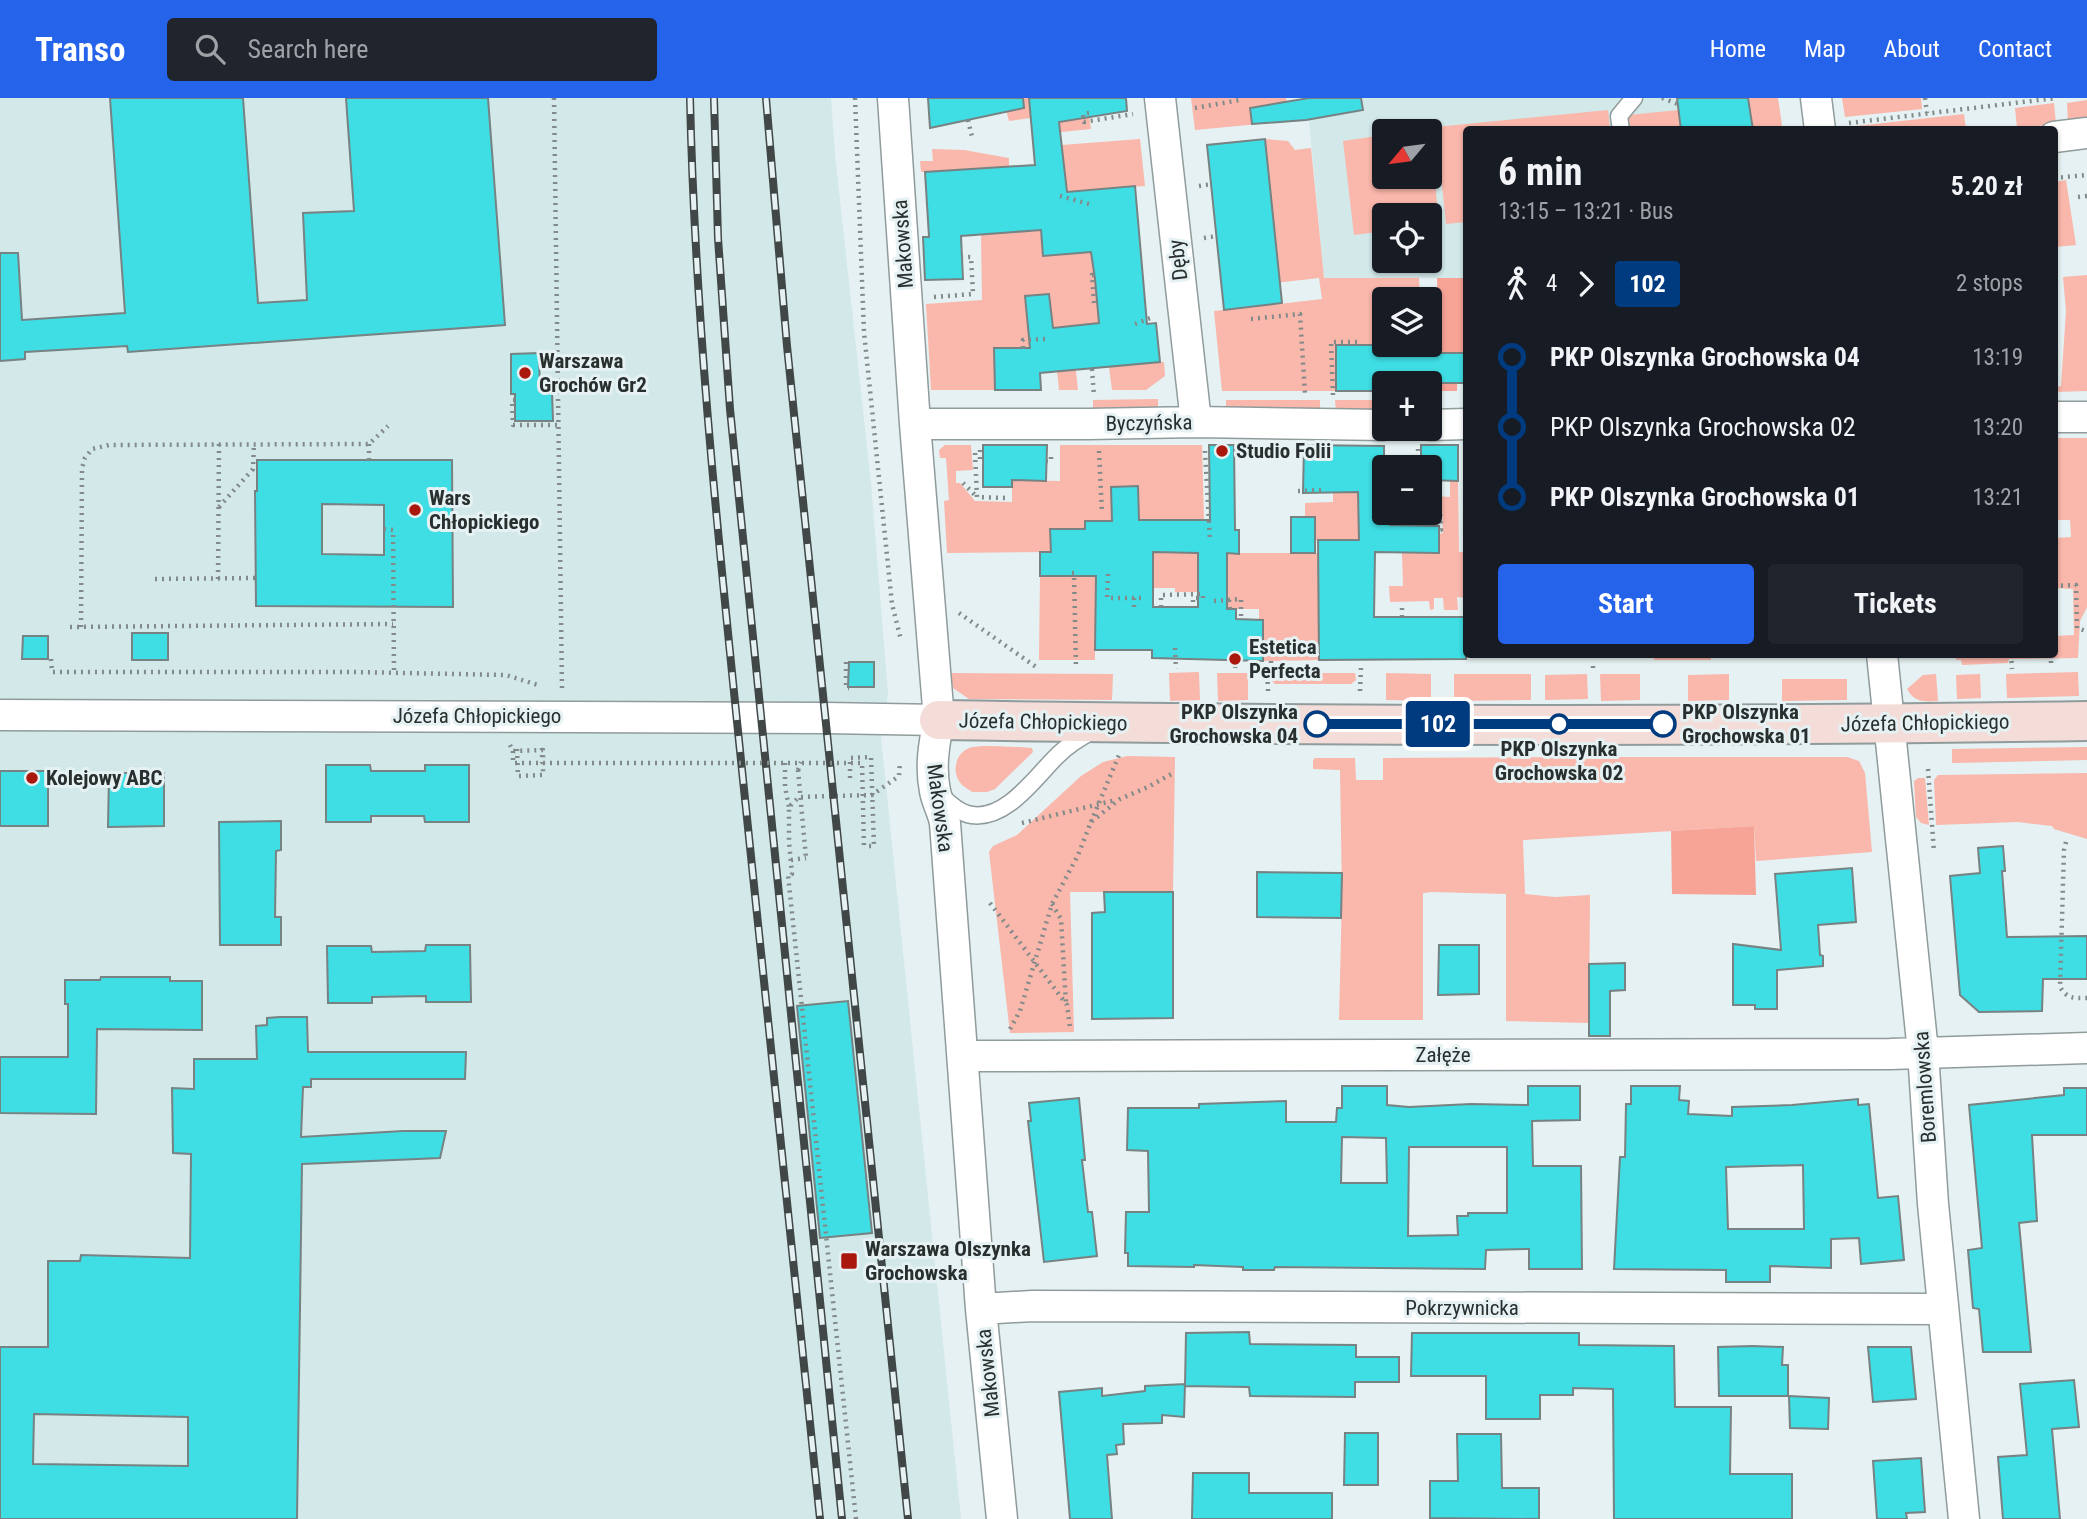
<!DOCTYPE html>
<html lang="en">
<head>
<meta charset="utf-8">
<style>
  body { margin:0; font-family:"Roboto Condensed",sans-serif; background:#20242c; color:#f1f3f6; height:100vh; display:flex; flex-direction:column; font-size:26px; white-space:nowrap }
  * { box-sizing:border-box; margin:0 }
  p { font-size:23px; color:#9ea1a6 }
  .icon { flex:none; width:38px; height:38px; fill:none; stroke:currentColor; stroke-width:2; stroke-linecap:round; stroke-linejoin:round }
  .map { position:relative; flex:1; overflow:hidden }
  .panel { position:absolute; left:1463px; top:28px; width:595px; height:532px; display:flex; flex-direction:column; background:#171b24; border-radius:7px; box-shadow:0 2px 5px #0004 }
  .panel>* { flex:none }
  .badge { padding:0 14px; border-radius:5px; font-size:24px; line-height:46px }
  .needle { width:46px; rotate:241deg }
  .controls { position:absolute; left:1372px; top:21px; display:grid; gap:14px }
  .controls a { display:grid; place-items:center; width:70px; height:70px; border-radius:7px; background:#171b24; box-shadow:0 2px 5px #0004; font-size:35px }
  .map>.badge { position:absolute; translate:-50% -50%; box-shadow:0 0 0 4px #fff }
  .legs { display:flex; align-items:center; gap:10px; height:77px; padding:0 35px; font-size:23px }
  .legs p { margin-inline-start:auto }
  .headline { display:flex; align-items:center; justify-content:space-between; height:119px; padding:0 35px }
  h1 { font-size:38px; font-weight:700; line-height:52px }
  .button { display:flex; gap:14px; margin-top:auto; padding:14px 35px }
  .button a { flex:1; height:80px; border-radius:7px; background:#2563eb; color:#fff; font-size:28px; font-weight:700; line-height:80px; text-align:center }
  .button a+a { background:#20242c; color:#f1f3f6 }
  ul { padding:0 35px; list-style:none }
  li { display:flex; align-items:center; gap:24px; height:70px; font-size:26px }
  li i { display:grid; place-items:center; width:10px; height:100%; margin:0 9px; background:currentColor }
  li i::after { content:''; width:18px; height:18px; margin:-9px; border:5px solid; border-radius:50%; background:#171b24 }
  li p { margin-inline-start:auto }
  li:first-child i { background:linear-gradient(#0000 50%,currentColor 0) }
  li:last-child i { background:linear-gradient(currentColor 50%,#0000 0) }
  header { display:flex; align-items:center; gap:42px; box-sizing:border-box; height:98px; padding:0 35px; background:#2563eb; color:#fff }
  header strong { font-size:33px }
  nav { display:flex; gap:38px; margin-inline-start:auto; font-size:24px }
  .search { width:490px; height:63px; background:#20242c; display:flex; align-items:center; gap:18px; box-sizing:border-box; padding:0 24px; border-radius:7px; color:#9ea1a6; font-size:26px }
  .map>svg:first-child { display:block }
  .built { fill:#d2e8e9; fill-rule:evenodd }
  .green { fill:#fab7ab }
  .forest { fill:#f7a496 }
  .building { fill:#3fdee4; stroke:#778283; stroke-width:2; fill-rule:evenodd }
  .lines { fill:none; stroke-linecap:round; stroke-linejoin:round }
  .lane-casing { stroke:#909b9c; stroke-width:19 }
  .street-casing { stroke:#909b9c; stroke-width:33 }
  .secondary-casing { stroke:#909b9c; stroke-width:42 }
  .path { stroke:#828a8a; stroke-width:4.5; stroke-dasharray:2 5; stroke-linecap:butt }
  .lane { stroke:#fff; stroke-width:16 }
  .street { stroke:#fff; stroke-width:30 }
  .secondary { stroke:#f4ddd9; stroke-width:38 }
  .rail-casing { stroke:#414747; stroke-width:8 }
  .rail { stroke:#e5f1f2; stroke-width:5; stroke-dasharray:16; stroke-linecap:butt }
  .path-bridge { stroke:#828a8a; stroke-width:4.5; stroke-dasharray:2 5; stroke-linecap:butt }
  .line-1-casing { stroke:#fff; stroke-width:16 }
  .line-1 { stroke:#003b80; stroke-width:10 }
  .poi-dot { fill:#aa180d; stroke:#e5f1f2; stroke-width:2.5 }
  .stop-1-dot { fill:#fff; stroke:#003b80; stroke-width:3.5 }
  .labels { text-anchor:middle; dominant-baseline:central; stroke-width:6; stroke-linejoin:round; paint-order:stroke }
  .street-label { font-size:21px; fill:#292e2e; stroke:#e5f1f2 }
  .poi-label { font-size:21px; font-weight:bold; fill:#292e2e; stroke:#e5f1f2; text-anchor:start }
  .stop-label { font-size:21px; font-weight:bold; fill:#292e2e; stroke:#e5f1f2; text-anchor:end }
</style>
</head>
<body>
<header>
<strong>Transo</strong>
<div class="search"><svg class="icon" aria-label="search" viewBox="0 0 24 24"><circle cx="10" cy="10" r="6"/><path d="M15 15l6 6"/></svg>Search here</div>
<nav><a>Home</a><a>Map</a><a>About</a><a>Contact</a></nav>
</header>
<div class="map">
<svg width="2087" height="1421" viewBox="0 0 2087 1421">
  <rect width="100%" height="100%" fill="#e5f1f2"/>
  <path class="built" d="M0 0H831L835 57 871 385 888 596 881 639 961 1421H0Z
    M1347 0H1778L1782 31 1466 32V180H1324L1309 22 1350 14ZM1384 33H1430V79H1384ZM1384 117H1430V163H1384Z"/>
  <path class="green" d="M1003 0H1087L1091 31 1032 37V33L1060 30 1058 15 1031 17 1030 20 1009 23Z
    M1191 0H1286L1291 23 1195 32Z
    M1748 0H1778L1782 27 1776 31H1753Z
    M1842 0H1921L1922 11 1845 19Z
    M2087 2V21L2068 23 2067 5Z
    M2054 5 2056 26 2017 30 2015 10Z
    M1608 12 1610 31 1466 32V124L1446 126 1436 29Z
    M1679 12 1681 31H1629L1628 17Z
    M1964 16 1966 31 1848 32 1847 29Z
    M1430 31 1439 127 1430 128V117H1384V133L1354 137 1343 43 1384 37V79H1430V33H1413Z
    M1140 41 1145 88 1088 92 1104 224 1071 228 1078 292H1059L1049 197 1040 250 994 251 995 292H931L926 206 982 202 981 136 1040 132 1043 158 1063 156 1062 142 1035 67 1064 64 1062 47Z
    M1265 41 1288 43 1295 52 1311 50 1324 180H1419L1420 201H1384V247H1336V293H1222L1214 213 1253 209 1251 194 1271 207 1322 201 1319 180 1223 191 1278 168Z
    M932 51 964 52 1009 60V69L921 74 920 63H933Z
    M2066 82 2076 147 2055 149V84Z
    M2087 177V293L2055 294V289L2061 288 2066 213 2063 179Z
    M1164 264 1165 278 1146 292H1112L1109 269Z
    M1158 301V311L1093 312V302Z
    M1226 302H1320V314L1226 315Z
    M1335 302H1384V313H1336Z
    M2055 340H2087V509L2080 523 2078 560 2009 561 2008 565 1962 567 1961 562H1956L1955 557 2054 556 2055 538 2074 537 2073 491 2055 490V440L2071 439 2070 422H2055Z
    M945 347H971L973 372 956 373V385H960L975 403 1012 404V382L1060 383V347H1202L1204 421H1180V432L1092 430V423H1085V431L1050 432 1051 454 947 455 944 403 949 402 946 360H940L939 352Z
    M1450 383H1458L1459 454H1466V500L1457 499 1458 512H1444L1443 500H1434V511L1430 512 1429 503 1390 504 1389 488H1403L1402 455H1347V442H1315V419H1305V405L1333 404V392L1358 394V433L1402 435 1403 422H1406V415H1430V402L1439 412 1438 428H1422L1421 435 1402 454 1438 455 1439 436 1443 435 1442 410 1430 396V391H1435V398L1450 399Z
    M1073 454 1095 471 1096 493 1127 506H1095V562H1039L1040 478H1071Z
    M1153 454 1198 455V477L1207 494H1175V490H1152Z
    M1227 455H1319V562L1263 563V522L1259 521V511H1222L1220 482 1227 481Z
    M1654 557H1711V562H1654Z
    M1199 574 1200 602 1170 603 1169 575Z
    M2078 574 2079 598 2007 600 2006 576Z
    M950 575 1113 576 1112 602 969 601 953 590Z
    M1217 575H1248V602L1218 603Z
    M1271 575H1355L1356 582 1351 586H1275L1271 582Z
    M1386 575 1431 576V603L1386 602Z
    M1454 576H1531V602L1454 603Z
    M1587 576 1588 601 1545 602V577Z
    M1600 576H1640V602L1601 603Z
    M1729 576V602L1688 603V577Z
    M1936 576 1938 603C1924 604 1914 604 1907 591L1923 577Z
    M1980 576 1981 600 1957 601 1956 577Z
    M1782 581H1847V602L1782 603Z
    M1020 649 1032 650 1033 654 995 691 987 694H972C968 691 962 688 959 683 952 672 956 655 969 650 981 646 1007 649 1020 649Z
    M2087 649V662L1952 665V651Z
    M1127 658 1175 659 1173 794H1070L1074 934 1010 935 989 754 993 748 1017 737 1081 678 1103 664Z
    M1592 659H1847L1859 663 1865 675 1872 754 1756 763 1754 728 1523 742 1525 796 1555 799 1590 797 1589 925 1506 923V796L1432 794 1423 795V922H1339L1342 797 1340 672 1313 671V662L1315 660H1355L1356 682H1383V660Z
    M2087 675V741L2054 731 2052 728 2018 724 1936 727 1934 682 1938 677Z
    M1918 680H1925L1929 727 1921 725 1916 719 1914 683Z"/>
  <path class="forest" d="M1437 180H1466V255H1458L1457 293H1440Z
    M1754 728 1756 797 1672 796 1671 733Z"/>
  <path class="building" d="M110 0H243L258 205 307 202 303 115 354 113 346 0H488L505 227 128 254 127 248 25 254V261L0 263V155H18L22 222 125 215Z
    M928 0H1023L1024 10 930 30Z
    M1029 0H1126L1127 13 1059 24 1067 94 1135 88 1147 226 1156 225 1160 264 1040 275 1041 292H995L994 250H1030L1025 198 1049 196 1053 230 1099 225 1095 181 1091 154 1043 158 1041 132 961 138 963 181 925 182 923 139H929L925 74 1035 67Z
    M1309 0H1361L1363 12 1306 22 1252 26 1250 10Z
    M1677 0H1748L1753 32H1681Z
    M1265 41 1282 205 1224 212 1207 47Z
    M1336 247H1429V255H1466V285H1384V293H1336Z
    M539 255 540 294H552L553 323H515V296H511V256Z
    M983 347H1047L1046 383 1012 382V389H983Z
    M1209 347H1234L1235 432H1239V456L1227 455V511H1236V521L1263 522V563L1152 560V552H1095L1096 478H1040V454H1051L1050 431H1085V423H1112L1111 389 1138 388 1139 422H1210ZM1153 454 1198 455V509H1153Z
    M1304 347 1384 348V415H1389L1390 427 1439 428V455L1375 454 1374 519H1466V561L1319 562 1318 442H1359L1358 394 1303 395Z
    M1421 347H1458V383L1430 382V369H1421Z
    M257 362H452L453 509 256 508 255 393H257ZM322 406 384 407V457L322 456Z
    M1291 419H1315V455H1291Z
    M132 535H168V562H132Z
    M23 538H48V561H22Z
    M849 564H874V589H848Z
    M326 667H370L371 673H425V667H469V724H425L424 718H371V724H326Z
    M0 673H48V728H0Z
    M109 675H164V728L108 729Z
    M281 723V752L276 753 275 819H281V847H220L219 724Z
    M2003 748 2005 773H2002L2007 839 2087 838V881H2043L2042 913 1979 914 1960 897 1950 778 1980 775 1978 750Z
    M1852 770 1856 824 1818 827 1820 857 1823 858V868L1777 872V911H1755V907H1733V846L1781 852 1775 776Z
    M1257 774 1342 775 1341 820 1257 819Z
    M1104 794H1173V920L1092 921V815L1105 814Z
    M426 847H470L471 904H426V898L372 899V905H328L327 848H371L372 854 425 853Z
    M1439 847H1479V896L1438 897Z
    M1625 865V892L1610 893V938H1589V866Z
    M101 879H170V883H202V932L97 931 96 1016 0 1015V959H68V906H65V882H100Z
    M848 903 872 1135 820 1140 797 908Z
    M280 919H307L308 954H466L465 981H311V989H303L301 1039 403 1033H446L440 1060 302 1066 297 1421H0V1249H48V1163H80L81 1157 190 1160 191 1056 173 1055 172 990 194 991V961H257L256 928 267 927V920ZM34 1316 188 1319V1368L33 1366Z
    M1342 988H1387V1007L1409 1009 1471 1006 1528 1007V988H1580V1022L1532 1023 1533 1068H1581L1582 1171H1529V1151L1486 1152 1485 1171 1275 1169 1274 1172H1243V1169L1194 1167V1169L1128 1168V1155H1125L1126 1114H1149L1148 1053 1127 1052 1128 1010H1199V1006L1286 1003V1024H1336L1337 1010H1342ZM1342 1039 1386 1040 1387 1085H1341ZM1409 1049H1507V1115H1468V1118H1457L1458 1137 1408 1138Z
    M1631 988H1680L1679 1002 1689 1003 1688 1016 1732 1018V1009L1792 1007 1858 1001V1007L1869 1006 1878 1100 1898 1098 1904 1162 1861 1166 1859 1140 1831 1141V1170L1770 1168V1184H1726V1172L1614 1171 1620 1059H1625L1626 1006H1631ZM1803 1067 1804 1131H1728L1726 1069Z
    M2064 990H2087V1037H2032L2037 1123 2019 1125 2031 1254H1983L1979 1211 1973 1210 1968 1152 1982 1150 1969 1007 2064 997Z
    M1079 1000 1085 1062H1082L1088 1114H1092L1097 1158 1044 1164 1028 1023H1031L1029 1005Z
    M1249 1234 1250 1246 1356 1247V1259H1399V1284H1355V1299L1250 1298 1249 1289 1185 1288 1186 1235Z
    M1412 1235H1579V1247L1674 1248 1675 1309H1731L1730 1376H1792V1421H1614L1613 1291 1573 1290V1297H1540V1321H1486V1278H1411Z
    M1753 1248 1783 1249 1782 1267H1788V1298H1719L1718 1249Z
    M1868 1249H1911L1916 1301 1873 1304Z
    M2074 1282 2079 1329 2052 1331 2060 1421H2003L1998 1359 2027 1357 2020 1286Z
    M1185 1286 1184 1319 1162 1317V1325L1123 1326 1124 1346 1116 1347 1117 1356 1107 1357 1112 1421H1070L1059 1294 1102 1290V1298L1145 1293V1288Z
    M1789 1298 1829 1300 1828 1331 1790 1330Z
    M1345 1335H1378V1387H1344Z
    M1457 1336H1501L1502 1390H1539V1421L1430 1420V1383H1458Z
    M1921 1360 1925 1414 1906 1415 1907 1421H1877L1873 1363Z
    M1193 1375H1249V1395H1332V1421H1192Z"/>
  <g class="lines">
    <defs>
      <path id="lane" d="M1621 32 1619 18 1634 0
        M940 697C949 705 959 715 972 717 1007 722 1036 678 1058 657 1068 647 1081 639 1094 632"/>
      <path id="street" d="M893 0 915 326 939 622C934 645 930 669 935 693 937 704 943 714 945 725L981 1211 1002 1421
        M1160 0 1196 324
        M1816 0 1820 32
        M2054 39 2087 35
        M2054 319H2087
        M915 326H1088L1196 324 1384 327
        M1430 327 1466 326
        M1882 556 1923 954 1933 1106 1964 1421
        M0 617 826 620 939 622
        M963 958 1890 956 2087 950
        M981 1211 1032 1208 1942 1211"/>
      <path id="secondary" d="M939 622C1322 628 1704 629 2087 623"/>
    </defs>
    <use href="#lane" class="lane-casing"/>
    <use href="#street" class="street-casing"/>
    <use href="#secondary" class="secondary-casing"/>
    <path class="path" d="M554 0 562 591
      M855 0 864 234 892 506 901 542
      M1662 0 1678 6
      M1925 0 1927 15
      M1195 10 1240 2
      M1089 15 1083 16 1084 24 1133 16
      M968 22 972 39
      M1849 25 2056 0
      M2054 80 2087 77
      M1199 88 1212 86
      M1060 98 1089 106
      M2078 99 2087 98
      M1204 140 1217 138
      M934 199 973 196 971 159H962
      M1094 205 1092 177H1095
      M1251 221 1300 216 1305 296
      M1135 226 1153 219
      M1430 245H1435
      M1023 250V242L1046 241
      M1092 271 1094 298
      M1333 297 1331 244H1359V247
      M515 302H512L513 327H558
      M369 346V362
      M1418 351 1419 369
      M980 352V364H983
      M1099 353 1102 415
      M1205 353 1210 443
      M975 355 977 399 1007 400
      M1046 363H1051V355
      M963 385 977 399
      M1430 388H1435
      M1298 393 1323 392
      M1430 399 1440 411 1441 432H1438
      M219 409 253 371 254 347
      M384 431 393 432 394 575
      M1072 475H1074L1076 571
      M1108 476 1107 500H1146
      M155 481 256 480
      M218 481 219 345
      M2054 488 2076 487 2077 530 2086 533
      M1134 500V509
      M1229 502 1230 511
      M1214 503 1241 501V521
      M1161 509V497L1203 496V500H1193V509
      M1402 510V518
      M959 515 1039 571
      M70 529 393 526
      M81 529 82 370 85 360 92 351 109 347 369 346 388 328
      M1175 550 1176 571
      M2011 556 2012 571
      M2051 556V570
      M51 561 52 574H353L506 577 541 588
      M1271 563V570
      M846 564V590H849
      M1235 570 1236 563
      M1267 570 1268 593
      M1593 570V563
      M1360 593 1361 570
      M510 647 513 653 543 652V677
      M513 653V665H529
      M785 665V689L789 709
      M1928 671 1934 754
      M798 672 801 664
      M850 680V660L871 659 874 748H864
      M1091 724 1119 657
      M1022 725 1116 702
      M2066 744 2064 752 2060 889C2067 901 2074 900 2087 900
      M791 762 806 760
      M990 805 1067 907 1070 930
      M1052 806 1061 821 1066 906
      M1010 931 1020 913 1052 806 1078 757 1091 724 1120 701 1148 689 1175 674
      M856 1421 788 777 792 776 789 744V709L799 699 872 697 899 678 900 664"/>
    <use href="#lane" class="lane"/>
    <use href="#street" class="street"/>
    <use href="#secondary" class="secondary"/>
    <defs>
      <path id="rail" d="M690 0C695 225 719 448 742 672 768 922 794 1171 820 1421
        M714 0 718 140 730 311 842 1421
        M766 0 787 248 908 1421"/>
    </defs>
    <use href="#rail" class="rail-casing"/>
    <use href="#rail" class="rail"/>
    <path class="path-bridge" d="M542 650V665
      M517 651 518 678 543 677
      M529 665H862L864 748
      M798 672 806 760"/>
  </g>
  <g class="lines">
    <defs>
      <path id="line-1" d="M1317 626H1663"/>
    </defs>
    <use href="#line-1" class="line-1-casing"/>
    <use href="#line-1" class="line-1"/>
  </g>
  <g class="poi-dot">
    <circle cx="525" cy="275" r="7"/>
    <circle cx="1222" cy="353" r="7"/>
    <circle cx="415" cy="412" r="7"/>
    <circle cx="1235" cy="561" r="7"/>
    <circle cx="32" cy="680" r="7"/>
    <rect x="840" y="1154" width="18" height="18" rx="3.5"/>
  </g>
  <g class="stop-1-dot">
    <circle cx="1317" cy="626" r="12"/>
    <circle cx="1559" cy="626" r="9"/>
    <circle cx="1663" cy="626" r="12"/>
  </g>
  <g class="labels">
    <g class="street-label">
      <text transform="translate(903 146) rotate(-94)">Makowska</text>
      <text transform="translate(1178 162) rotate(-97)">Dęby</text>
      <text transform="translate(1149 325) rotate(-1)">Byczyńska</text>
      <text x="477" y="618">Józefa Chłopickiego</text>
      <text transform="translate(1043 624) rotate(1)">Józefa Chłopickiego</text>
      <text transform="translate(1925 625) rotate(-1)">Józefa Chłopickiego</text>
      <text transform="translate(940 710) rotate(82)">Makowska</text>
      <text x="1443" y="957">Załęże</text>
      <text transform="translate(1925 989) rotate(-94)">Boremlowska</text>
      <text x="1462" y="1210">Pokrzywnicka</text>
      <text transform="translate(988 1275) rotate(-96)">Makowska</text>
    </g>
    <g class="poi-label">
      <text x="539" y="263">Warszawa<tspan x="539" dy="24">Grochów Gr2</tspan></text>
      <text x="1236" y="353">Studio Folii</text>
      <text x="429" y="400">Wars<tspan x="429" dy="24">Chłopickiego</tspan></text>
      <text x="1249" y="549">Estetica<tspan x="1249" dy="24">Perfecta</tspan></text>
      <text x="46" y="680">Kolejowy ABC</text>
      <text x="865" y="1151">Warszawa Olszynka<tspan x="865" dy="24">Grochowska</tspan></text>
    </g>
    <g class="stop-label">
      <text x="1298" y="614">PKP Olszynka<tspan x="1298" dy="24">Grochowska 04</tspan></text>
      <text x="1682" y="614" text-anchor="start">PKP Olszynka<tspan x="1682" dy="24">Grochowska 01</tspan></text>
      <text x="1559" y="651" text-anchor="middle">PKP Olszynka<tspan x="1559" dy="24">Grochowska 02</tspan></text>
    </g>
  </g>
</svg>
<div class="controls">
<a><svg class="needle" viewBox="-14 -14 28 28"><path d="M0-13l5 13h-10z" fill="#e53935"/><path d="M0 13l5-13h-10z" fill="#9ea1a6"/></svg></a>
<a><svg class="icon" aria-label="locate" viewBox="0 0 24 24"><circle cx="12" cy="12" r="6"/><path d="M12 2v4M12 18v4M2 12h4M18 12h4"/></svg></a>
<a><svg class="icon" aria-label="layers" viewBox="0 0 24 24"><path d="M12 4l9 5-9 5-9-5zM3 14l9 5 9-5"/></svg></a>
<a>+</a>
<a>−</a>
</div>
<b class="badge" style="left:1438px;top:626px;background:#003b80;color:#fff">102</b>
<section class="panel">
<div class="headline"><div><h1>6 min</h1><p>13:15 – 13:21 · Bus</p></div><b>5.20 zł</b></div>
<div class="legs"><svg class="icon" aria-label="walk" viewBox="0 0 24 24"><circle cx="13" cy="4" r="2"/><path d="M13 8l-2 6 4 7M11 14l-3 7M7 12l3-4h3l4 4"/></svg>4<svg class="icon" aria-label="forward" viewBox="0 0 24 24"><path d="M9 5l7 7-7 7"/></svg><b class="badge" style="background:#003b80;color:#fff">102</b><p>2 stops</p></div>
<ul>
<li><i style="color:#003b80"></i><b>PKP Olszynka Grochowska 04</b><p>13:19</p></li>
<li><i style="color:#003b80"></i><span>PKP Olszynka Grochowska 02</span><p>13:20</p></li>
<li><i style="color:#003b80"></i><b>PKP Olszynka Grochowska 01</b><p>13:21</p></li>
</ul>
<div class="button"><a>Start</a><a>Tickets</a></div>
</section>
</div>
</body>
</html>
